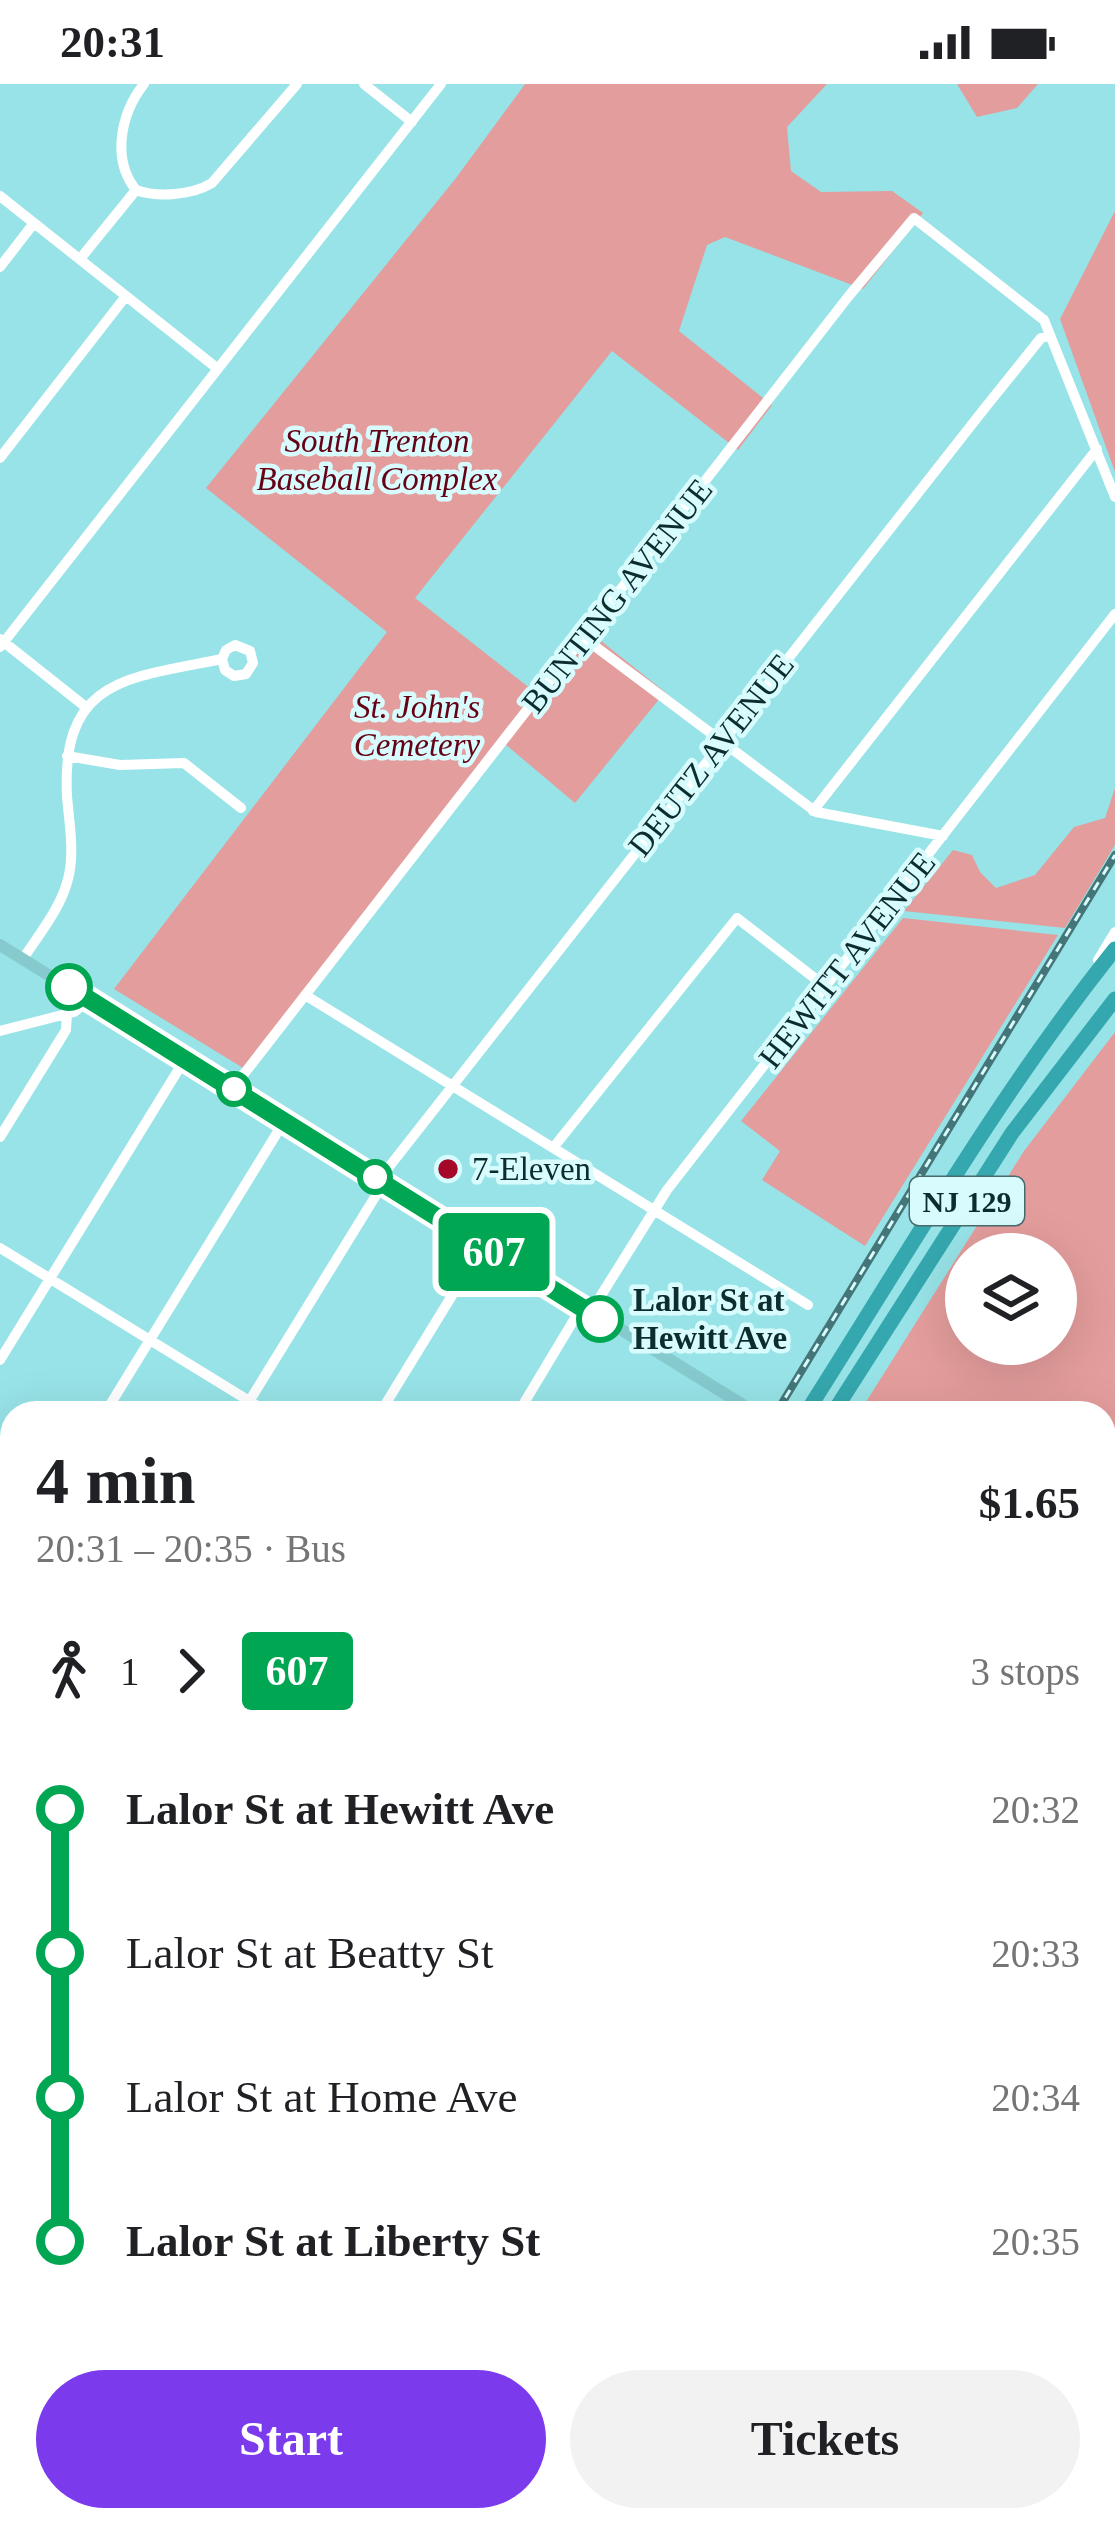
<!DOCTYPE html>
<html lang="en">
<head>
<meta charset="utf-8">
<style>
  body { margin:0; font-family:"Times New Roman",serif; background:#f2f2f2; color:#202124; height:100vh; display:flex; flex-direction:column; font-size:45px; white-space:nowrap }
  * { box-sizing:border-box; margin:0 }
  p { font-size:39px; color:#757577 }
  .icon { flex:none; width:66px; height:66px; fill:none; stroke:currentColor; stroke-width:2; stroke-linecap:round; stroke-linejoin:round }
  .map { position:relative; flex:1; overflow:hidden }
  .sheet { position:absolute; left:0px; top:1317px; width:1116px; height:1131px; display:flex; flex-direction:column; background:#fff; border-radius:36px 36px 0 0; box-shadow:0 12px 48px #0002 }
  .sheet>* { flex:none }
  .badge { padding:0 24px; border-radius:9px; font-size:42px; line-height:78px }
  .buttons { position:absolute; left:945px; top:1149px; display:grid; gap:24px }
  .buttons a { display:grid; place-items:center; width:132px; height:132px; border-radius:50%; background:#fff; box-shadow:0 12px 48px #0002; font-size:60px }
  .map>.badge { position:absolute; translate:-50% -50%; box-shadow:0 0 0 6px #fff }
  .legs { display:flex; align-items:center; gap:18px; height:132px; padding:0 36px; font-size:39px }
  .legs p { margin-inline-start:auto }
  .headline { display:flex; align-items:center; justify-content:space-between; height:204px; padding:0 36px }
  h1 { font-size:66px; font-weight:700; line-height:90px }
  .primary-button { display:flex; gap:24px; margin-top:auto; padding:24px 36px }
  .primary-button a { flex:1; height:138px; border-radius:72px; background:#7c3aed; color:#fff; font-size:48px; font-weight:700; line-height:138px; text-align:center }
  .primary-button a+a { background:#f2f2f2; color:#202124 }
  ul { padding:0 36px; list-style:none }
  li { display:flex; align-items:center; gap:42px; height:144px; font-size:45px }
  li i { display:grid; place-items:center; width:18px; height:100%; margin:0 15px; background:currentColor }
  li i::after { content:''; width:30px; height:30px; margin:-15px; border:9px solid; border-radius:50%; background:#fff }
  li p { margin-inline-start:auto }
  li:first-child i { background:linear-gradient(#0000 50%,currentColor 0) }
  li:last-child i { background:linear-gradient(currentColor 50%,#0000 0) }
  .status { display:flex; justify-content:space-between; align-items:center; height:84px; padding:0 60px; background:#fff; direction:ltr }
  .status svg { height:33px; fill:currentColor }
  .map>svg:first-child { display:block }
  .green { fill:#e39d9c; fill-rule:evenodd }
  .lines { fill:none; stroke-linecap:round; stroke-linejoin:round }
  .highway-tunnel { stroke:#7bbec2; stroke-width:15; stroke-dasharray:15 8; stroke-linecap:butt }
  .minor { stroke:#fff; stroke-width:10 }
  .major { stroke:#86cace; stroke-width:12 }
  .highway { stroke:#35a7ae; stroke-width:15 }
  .rail-casing { stroke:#447679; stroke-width:8 }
  .rail { stroke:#d8fcfe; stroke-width:3; stroke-dasharray:9; stroke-linecap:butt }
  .line-1-casing { stroke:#fff; stroke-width:27 }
  .line-1 { stroke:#00a651; stroke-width:18 }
  .stop-1-dot { fill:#fff; stroke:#00a651; stroke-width:6 }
  .poi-dot { fill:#a40728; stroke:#d8fcfe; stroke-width:4.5 }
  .labels { text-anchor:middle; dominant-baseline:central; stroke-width:9; stroke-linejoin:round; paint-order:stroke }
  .shield { fill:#d8fcfe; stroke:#496a6c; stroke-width:3 }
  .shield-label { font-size:30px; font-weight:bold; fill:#0c2c2e }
  .park-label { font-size:33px; font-style:italic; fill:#660215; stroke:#d8fcfe }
  .street-label { font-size:33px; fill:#0c2c2e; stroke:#d8fcfe }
  .poi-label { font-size:33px; fill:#0c2c2e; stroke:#d8fcfe; text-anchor:start }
  .stop-label { font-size:33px; font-weight:bold; fill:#0c2c2e; stroke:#d8fcfe; text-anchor:start }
</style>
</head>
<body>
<div class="status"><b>20:31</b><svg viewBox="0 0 49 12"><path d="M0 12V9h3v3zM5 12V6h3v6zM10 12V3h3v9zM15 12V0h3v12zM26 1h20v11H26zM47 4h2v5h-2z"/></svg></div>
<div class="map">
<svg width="1115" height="2446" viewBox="0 0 1115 2446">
  <rect width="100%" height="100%" fill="#97e3e7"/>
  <path class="green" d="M525 0H827L787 43 791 87 821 108 892 107 923 129 863 205 725 153 707 161 679 247 772 321 738 366 612 267 415 514 540 612 591 549 665 608 575 719 505 660 248 987 114 905 387 548 206 404 456 94Z
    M957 0H1038L1017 24 977 33Z
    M1115 127V388L1060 235Z
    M1115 704V761L1065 844 904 827 953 766 972 771 980 788 996 804 1035 791 1074 743 1105 734Z
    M903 834 1058 851 865 1162 762 1096 780 1067 741 1037Z
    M1115 948V1470L1104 1461V1329H859L1024 1067ZM966 1170H1056V1260H966Z
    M1115 2090V2344L1104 2336V2105Z"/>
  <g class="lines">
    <path class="highway-tunnel" d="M1104 2148 1115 2130
      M1104 2186 1115 2170"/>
    <path class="minor" d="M364 0 412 38
      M136 106C158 114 192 111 212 99L297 0
      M136 106C111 75 121 29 144 0
      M0 112 218 285
      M80 175 136 106
      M0 183 34 139
      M0 374 126 212
      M584 554 816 728 943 752
      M0 555 87 624
      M0 563 441 0
      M67 672 120 681 184 679 241 724
      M813 727 1097 365
      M23 875C39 850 61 824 68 795 75 769 69 738 67 712 61 594 128 594 222 575L226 566 235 561 250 567 253 579 246 590 234 592 225 586 222 575
      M1098 876 1115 848
      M305 911 808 1221
      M0 947 74 928 89 916
      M233 1004 848 213 914 134 1044 236 1115 413
      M0 1053 58 959 66 946 67 930
      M553 1064 737 834 826 903
      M0 1164 269 1329
      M590 1229 667 1106 1115 530
      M0 1276 185 975
      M105 1329 285 1036
      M242 1329 378 1108 385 1088 984 325 1041 254 1049 252
      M380 1329 483 1161
      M518 1329 581 1224
      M0 1466 12 1473
      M0 1499 12 1480
      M1104 1526 1115 1508
      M0 1723 12 1703
      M1104 1765 1115 1747
      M0 1821 12 1827
      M1104 1839 1115 1846
      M1104 1879 1115 1857
      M1104 1886 1115 1896
      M1104 1944 1115 1950
      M0 1958 12 1937
      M1104 2098 1115 2082
      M0 2143 12 2150
      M0 2191 12 2170
      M3 2417 12 2402
      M36 2436 53 2446
      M278 2436 295 2446
      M257 2446 264 2436
      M475 2446 482 2436
      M692 2446 698 2436
      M872 2446 878 2436"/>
    <path class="major" d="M0 861 756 1329
      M1104 1543 1115 1549"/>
    <path class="highway" d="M806 1329C906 1172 998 1011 1115 865
      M833 1329 1012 1049 1115 915
      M974 2436 987 2446
      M105 2446 112 2436
      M133 2446 140 2436
      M906 2446 911 2436
      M928 2446 933 2436"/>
    <defs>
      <path id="rail" d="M776 1329 1115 771
        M80 2446 86 2436"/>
    </defs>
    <use href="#rail" class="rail-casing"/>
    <use href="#rail" class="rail"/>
  </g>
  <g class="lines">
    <defs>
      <path id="line-1" d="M69 903 600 1235"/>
    </defs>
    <use href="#line-1" class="line-1-casing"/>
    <use href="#line-1" class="line-1"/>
  </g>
  <g class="stop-1-dot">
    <circle cx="69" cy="903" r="21"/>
    <circle cx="234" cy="1005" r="15"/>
    <circle cx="375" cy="1093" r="15"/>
    <circle cx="600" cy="1235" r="21"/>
  </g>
  <circle class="poi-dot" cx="448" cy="1085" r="12"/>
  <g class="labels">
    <rect class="shield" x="910" y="1093" width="114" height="48" rx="9"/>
    <g class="shield-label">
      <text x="967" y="1117">NJ 129</text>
    </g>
    <g class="park-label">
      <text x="377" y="357">South Trenton<tspan x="377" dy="38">Baseball Complex</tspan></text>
      <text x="417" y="623">St. John's<tspan x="417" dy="38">Cemetery</tspan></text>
    </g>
    <g class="street-label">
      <text transform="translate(617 512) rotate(-52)">BUNTING AVENUE</text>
      <text transform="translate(711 671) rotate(-52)">DEUTZ AVENUE</text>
      <text transform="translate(847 876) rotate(-52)">HEWITT AVENUE</text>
    </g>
    <g class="poi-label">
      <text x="472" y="1085">7-Eleven</text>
    </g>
    <g class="stop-label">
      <text x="633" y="1216">Lalor St at<tspan x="633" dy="38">Hewitt Ave</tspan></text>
    </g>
  </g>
</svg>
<div class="buttons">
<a><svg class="icon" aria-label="layers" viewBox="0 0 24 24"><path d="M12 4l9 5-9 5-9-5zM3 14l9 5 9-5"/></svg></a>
</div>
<b class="badge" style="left:494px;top:1168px;background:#00a651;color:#fff">607</b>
<section class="sheet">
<div class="headline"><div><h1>4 min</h1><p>20:31 – 20:35 · Bus</p></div><b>$1.65</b></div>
<div class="legs"><svg class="icon" aria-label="walk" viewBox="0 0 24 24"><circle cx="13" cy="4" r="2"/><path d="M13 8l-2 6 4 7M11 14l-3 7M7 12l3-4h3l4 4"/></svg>1<svg class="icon" aria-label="forward" viewBox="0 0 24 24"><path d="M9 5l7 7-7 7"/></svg><b class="badge" style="background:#00a651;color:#fff">607</b><p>3 stops</p></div>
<ul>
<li><i style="color:#00a651"></i><b>Lalor St at Hewitt Ave</b><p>20:32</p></li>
<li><i style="color:#00a651"></i><span>Lalor St at Beatty St</span><p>20:33</p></li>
<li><i style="color:#00a651"></i><span>Lalor St at Home Ave</span><p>20:34</p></li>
<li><i style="color:#00a651"></i><b>Lalor St at Liberty St</b><p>20:35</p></li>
</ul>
<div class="primary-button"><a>Start</a><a>Tickets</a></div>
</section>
</div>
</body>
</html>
